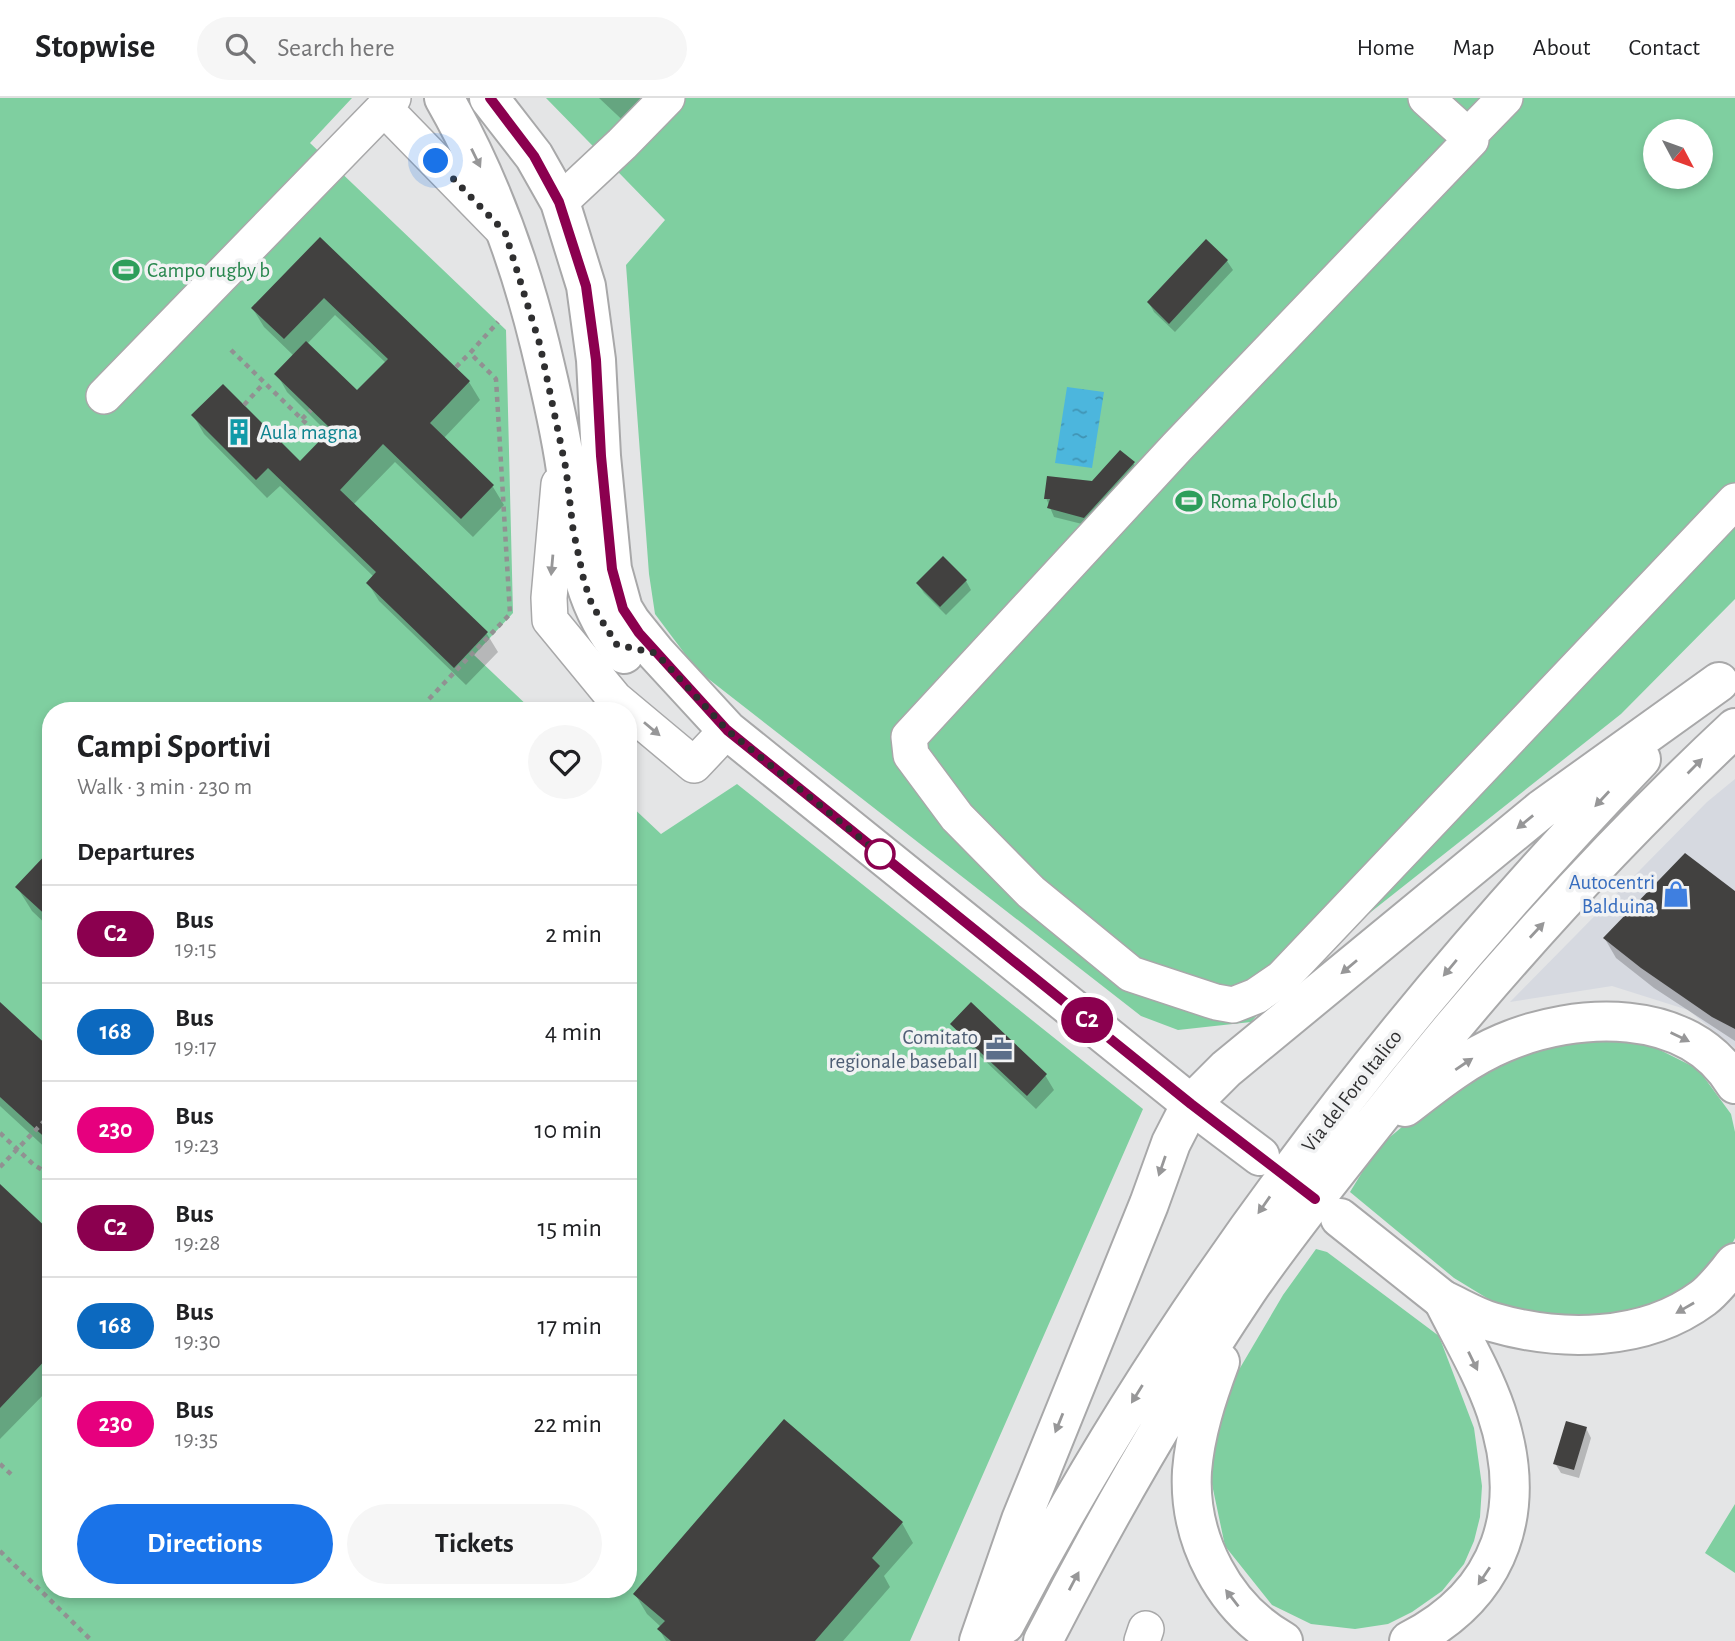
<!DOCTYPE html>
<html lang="en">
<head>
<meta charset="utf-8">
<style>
  body { margin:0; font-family:"Alegreya Sans",sans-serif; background:#f6f6f6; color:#202124; height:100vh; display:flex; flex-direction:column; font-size:26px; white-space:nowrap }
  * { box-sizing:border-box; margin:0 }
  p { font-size:23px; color:#757577 }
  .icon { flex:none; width:38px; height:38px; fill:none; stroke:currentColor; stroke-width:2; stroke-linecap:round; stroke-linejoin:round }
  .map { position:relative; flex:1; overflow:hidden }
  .sheet { position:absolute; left:42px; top:604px; width:595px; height:896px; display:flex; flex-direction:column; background:#fff; border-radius:28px; box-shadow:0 4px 10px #0003 }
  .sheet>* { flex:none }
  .badge { padding:0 14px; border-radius:23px; font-size:24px; line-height:46px }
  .needle { width:46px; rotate:131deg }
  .buttons { position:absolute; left:1643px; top:21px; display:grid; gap:14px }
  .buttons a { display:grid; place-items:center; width:70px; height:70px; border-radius:50%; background:#fff; box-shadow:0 4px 10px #0003; font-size:35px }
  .you { position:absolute; width:35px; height:35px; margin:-18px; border:5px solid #fff; border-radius:50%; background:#1a73e8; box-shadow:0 0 0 10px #1a73e833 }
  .map>.badge { position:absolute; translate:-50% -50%; box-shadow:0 0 0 4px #fff }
  h2 { padding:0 35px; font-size:26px; line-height:63px }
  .round { display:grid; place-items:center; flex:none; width:74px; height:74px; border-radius:37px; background:#f6f6f6 }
  .summary { display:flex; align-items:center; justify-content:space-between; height:119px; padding:0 35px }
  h1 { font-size:33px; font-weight:700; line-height:52px }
  .button { display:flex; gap:14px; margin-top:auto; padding:14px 35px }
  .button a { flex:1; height:80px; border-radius:42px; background:#1a73e8; color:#fff; font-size:28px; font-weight:700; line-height:80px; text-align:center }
  .button a+a { background:#f6f6f6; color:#202124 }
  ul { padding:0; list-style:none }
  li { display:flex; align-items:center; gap:21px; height:98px; padding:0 35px; border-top:2px solid #e0e0e0 }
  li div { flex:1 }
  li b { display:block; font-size:26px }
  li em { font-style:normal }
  li .badge { min-width:77px; font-weight:700; text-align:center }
  header { display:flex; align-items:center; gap:42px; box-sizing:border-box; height:98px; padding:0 35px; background:#fff; border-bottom:2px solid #e0e0e0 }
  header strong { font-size:33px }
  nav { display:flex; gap:38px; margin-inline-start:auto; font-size:24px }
  .search { width:490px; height:63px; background:#f6f6f6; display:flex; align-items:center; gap:18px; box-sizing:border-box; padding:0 24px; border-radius:38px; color:#757577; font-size:26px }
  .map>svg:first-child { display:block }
  .built { fill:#d6d9e0 }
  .green { fill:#7fcfa0; fill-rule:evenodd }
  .water { fill:url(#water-ripples) }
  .shadow { fill:#0003; fill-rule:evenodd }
  .building { fill:#424140 }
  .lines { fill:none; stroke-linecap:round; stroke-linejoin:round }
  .minor-casing { stroke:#a8a8a9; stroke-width:38 }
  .major-casing { stroke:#a8a8a9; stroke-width:42 }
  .highway-casing { stroke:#a8a8a9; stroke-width:42 }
  .path { stroke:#919192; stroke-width:4.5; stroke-dasharray:5 5; stroke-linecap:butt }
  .minor { stroke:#fff; stroke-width:35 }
  .major { stroke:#fff; stroke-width:38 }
  .highway { stroke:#fff; stroke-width:38 }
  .oneway { fill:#979798 }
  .line-casing { stroke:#fff; stroke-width:16 }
  .line { stroke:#8b004f; stroke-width:10 }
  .walk { stroke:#2f2f30; stroke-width:7; stroke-dasharray:0 12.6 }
  .stop-dot { fill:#fff; stroke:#8b004f; stroke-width:3.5 }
  .labels { text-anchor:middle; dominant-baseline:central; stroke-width:7; stroke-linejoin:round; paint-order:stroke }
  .leisure-label { font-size:21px; fill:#27864d; stroke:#f1f2f3; text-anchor:start }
  .culture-label { font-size:21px; fill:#0d838f; stroke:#f1f2f3; text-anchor:start }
  .shop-label { font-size:21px; fill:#366cbe; stroke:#f1f2f3; text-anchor:end }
  .service-label { font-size:21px; fill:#4e5e75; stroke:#f1f2f3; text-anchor:end }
  .street-label { font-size:21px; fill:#2f2f30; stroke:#f1f2f3 }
</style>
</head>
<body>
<header>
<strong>Stopwise</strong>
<div class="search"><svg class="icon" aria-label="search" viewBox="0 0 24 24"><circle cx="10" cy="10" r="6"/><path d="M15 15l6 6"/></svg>Search here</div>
<nav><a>Home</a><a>Map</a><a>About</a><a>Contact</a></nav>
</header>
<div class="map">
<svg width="1735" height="1543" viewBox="0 0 1735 1543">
  <defs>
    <pattern id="water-ripples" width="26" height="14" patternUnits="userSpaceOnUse" patternTransform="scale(1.75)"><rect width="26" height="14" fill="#4cb6dd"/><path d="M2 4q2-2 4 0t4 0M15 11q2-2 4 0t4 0" fill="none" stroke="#4094b4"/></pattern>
  </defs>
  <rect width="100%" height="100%" fill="#e4e5e6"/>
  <path class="built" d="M1735 681V950L1688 912 1612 888 1510 904 1707 704Z"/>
  <path class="green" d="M0 0H352L310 45 506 232 513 515 474 557 532 612H51V1491H628V705L661 736 737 686 1143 1011 910 1543H0Z
    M546 0H1735V501L1621 616 1295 874 1251 924 1178 932 1141 918 697 572 655 516 649 476 626 167 665 122ZM1656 33H1701V79H1656Z
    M1564 936 1630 937 1698 971 1731 1016 1735 1034V1140L1728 1154 1706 1181 1626 1224 1508 1213 1454 1180 1350 1094 1377 1050 1447 991Z
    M1316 1151 1327 1154 1439 1238 1474 1330 1482 1388 1480 1419 1474 1443 1464 1466 1442 1493 1412 1514 1388 1526 1355 1531 1311 1526 1272 1507 1225 1448 1209 1372 1227 1292 1283 1197Z
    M1735 1406V1475L1705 1455Z"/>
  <path class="water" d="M1067 289 1104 294 1092 370 1055 365Z"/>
  <path class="shadow" d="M599 0H662L632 31Z
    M320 141 469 284 480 302 443 341 493 389 504 407 473 439 395 364 353 407 487 536 498 554 466 587 379 503 368 485 374 479 280 388 267 400 204 336 193 317 300 366 329 336 287 294 277 276 294 258 264 229 253 211ZM335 217 386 265 357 295 307 246Z
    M1206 144 1227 163 1233 172 1175 234 1154 214 1149 205Z
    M1120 355 1134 366 1139 375 1090 428 1054 419 1046 400 1093 385Z
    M966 483 971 492 946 517 924 495 918 486Z
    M51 753V831L32 813 17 789Z
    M1735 795V943L1654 890 1616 860 1605 841Z
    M0 907 51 953V1055L0 1008Z
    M953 926 1045 977 1054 992 1036 1011 961 940Z
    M0 1095 51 1136V1289L0 1341Z
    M1586 1330 1591 1340 1579 1380 1561 1375 1555 1365Z
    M902 1425 913 1445 884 1478 890 1489 843 1543H666L659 1531 661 1529 647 1516 635 1496Z"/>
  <path class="building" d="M320 139 470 283 430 325 494 387 461 421 383 346 340 392 488 534 454 570 366 485 376 474 268 370 256 382 191 317 223 286 300 363 331 331 274 276 306 243 357 292 388 261 324 200 284 241 251 210Z
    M1206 141 1228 162 1169 226 1147 204Z
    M1120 352 1135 364 1084 420 1047 410 1050 401H1044L1047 378 1092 383Z
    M943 458 967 482 940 509 916 485Z
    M51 751V822L15 789Z
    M1685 755 1735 793V931L1712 919 1641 870 1603 840Z
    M0 904 51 951V1045L0 999Z
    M971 904 1047 976 1027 998 950 926Z
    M0 1086 51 1134V1256L0 1310Z
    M784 1321 903 1424 872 1460 880 1468 815 1543H671L657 1531 665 1523 633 1496Z
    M1566 1323 1587 1329 1574 1372 1553 1366Z"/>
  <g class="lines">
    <defs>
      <path id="minor" d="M393 0 384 10 504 133
        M1426 0 1468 38
        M1505 0 1468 38 1471 42 1177 349 909 639 911 657 957 719 1031 794 1131 876 1216 904 1233 907 1256 898 1282 880 1735 403
        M560 104 622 46 667 0
        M104 298 384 10
        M559 386 549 500 550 522 615 601 694 667 727 632
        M1142 1543 1146 1531"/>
      <path id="major" d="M444 0C488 77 519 161 540 247 550 288 560 330 566 372 576 439 577 502 624 556
        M489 0 534 58 560 104 586 188 596 262 601 358 612 471 623 511 631 524 656 555 727 632 1191 1006 1260 1058
        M1340 1120 1443 1202"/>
      <path id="highway" d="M1405 1009C1436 985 1467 960 1503 945 1575 914 1688 908 1735 986
        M1443 1202C1459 1209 1475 1219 1492 1224 1560 1244 1644 1244 1703 1200 1715 1191 1725 1177 1735 1165
        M1220 1264C1207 1299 1195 1335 1192 1373 1188 1441 1224 1510 1283 1543
        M1005 1526C1171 1206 1392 920 1641 661
        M979 1543 1021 1422 1149 1106 1171 1045 1191 1006 1226 971 1542 711 1719 584
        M1043 1543C1104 1424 1172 1305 1247 1193 1284 1139 1325 1088 1366 1036 1479 892 1601 755 1735 630
        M1409 1543C1503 1495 1529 1410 1496 1313 1483 1275 1461 1238 1443 1202"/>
    </defs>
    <use href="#minor" class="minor-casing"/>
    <use href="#major" class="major-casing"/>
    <use href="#highway" class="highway-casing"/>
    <path class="path" d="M231 252 310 329
      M456 269 470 255
      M244 307 264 285
      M302 321 311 312
      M429 601 510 516 496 281 470 255 498 224
      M436 612 438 609
      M0 1035 34 1067 51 1077
      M0 1069 51 1016
      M0 1366 14 1379
      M0 1453 92 1543"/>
    <use href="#minor" class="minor"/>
    <use href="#major" class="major"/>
    <use href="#highway" class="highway"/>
  </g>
  <defs><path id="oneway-solid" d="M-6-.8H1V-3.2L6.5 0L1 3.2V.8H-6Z" transform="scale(1.75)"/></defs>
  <g class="oneway">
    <use href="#oneway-solid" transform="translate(476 60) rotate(64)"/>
    <use href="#oneway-solid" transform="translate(552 467) rotate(95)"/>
    <use href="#oneway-solid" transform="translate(652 631) rotate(40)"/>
    <use href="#oneway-solid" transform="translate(1695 668) rotate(-45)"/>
    <use href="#oneway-solid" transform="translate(1602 701) rotate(133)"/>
    <use href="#oneway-solid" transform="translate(1525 724) rotate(141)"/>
    <use href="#oneway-solid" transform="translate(1537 832) rotate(-47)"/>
    <use href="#oneway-solid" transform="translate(1349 869) rotate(140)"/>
    <use href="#oneway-solid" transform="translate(1450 870) rotate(130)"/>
    <use href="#oneway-solid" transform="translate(1680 939) rotate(26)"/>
    <use href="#oneway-solid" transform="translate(1464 966) rotate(-34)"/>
    <use href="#oneway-solid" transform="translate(1162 1068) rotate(109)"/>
    <use href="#oneway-solid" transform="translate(1264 1107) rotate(125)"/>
    <use href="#oneway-solid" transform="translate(1685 1210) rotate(150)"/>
    <use href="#oneway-solid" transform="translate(1473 1263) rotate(64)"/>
    <use href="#oneway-solid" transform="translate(1137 1296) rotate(122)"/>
    <use href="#oneway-solid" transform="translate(1059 1325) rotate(112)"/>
    <use href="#oneway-solid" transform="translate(1484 1478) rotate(124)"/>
    <use href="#oneway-solid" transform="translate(1074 1483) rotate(-62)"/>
    <use href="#oneway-solid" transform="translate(1232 1500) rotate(-128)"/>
  </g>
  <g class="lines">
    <defs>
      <path id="line" d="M490 0 534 58 559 104 586 188 596 262 601 358 612 471 623 511 639 535 727 632 1191 1006 1315 1101"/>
    </defs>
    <use href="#line" class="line-casing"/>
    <use href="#line" class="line"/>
    <path class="walk" d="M436 63 505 134 540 247 566 371 573 431 584 483 592 507 617 547 656 555 727 632 880 756"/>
  </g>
  <defs>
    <symbol id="stadium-bare" viewBox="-9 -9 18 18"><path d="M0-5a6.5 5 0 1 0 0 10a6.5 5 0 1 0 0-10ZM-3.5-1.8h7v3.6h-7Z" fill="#2e9e5b" stroke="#f1f2f3" stroke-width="2.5" paint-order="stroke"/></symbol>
    <symbol id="building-bare" viewBox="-9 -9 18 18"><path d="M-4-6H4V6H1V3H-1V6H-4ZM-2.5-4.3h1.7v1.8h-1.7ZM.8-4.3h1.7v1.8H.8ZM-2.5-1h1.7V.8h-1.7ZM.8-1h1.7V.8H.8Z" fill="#0f9aa8" stroke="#f1f2f3" stroke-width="2.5" paint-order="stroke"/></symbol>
    <symbol id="shop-bare" viewBox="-9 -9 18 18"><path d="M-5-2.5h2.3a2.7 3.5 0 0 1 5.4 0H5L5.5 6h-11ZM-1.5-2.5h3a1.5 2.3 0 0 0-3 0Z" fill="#3f7fe0" stroke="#f1f2f3" stroke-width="2.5" paint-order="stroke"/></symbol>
    <symbol id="office-bare" viewBox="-9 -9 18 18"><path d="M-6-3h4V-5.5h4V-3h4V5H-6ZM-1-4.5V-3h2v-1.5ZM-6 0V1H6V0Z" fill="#5c6f8a" stroke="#f1f2f3" stroke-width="2.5" paint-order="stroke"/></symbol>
  </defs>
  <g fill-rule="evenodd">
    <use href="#stadium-bare" x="107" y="153" width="38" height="38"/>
    <use href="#building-bare" x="220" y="315" width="38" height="38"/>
    <use href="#stadium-bare" x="1170" y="384" width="38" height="38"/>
    <use href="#shop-bare" x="1657" y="777" width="38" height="38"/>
    <use href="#office-bare" x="980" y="932" width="38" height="38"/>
  </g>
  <circle class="stop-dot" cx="880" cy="756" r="14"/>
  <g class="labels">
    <g class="leisure-label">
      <text x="147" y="172">Campo rugby b</text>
      <text x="1210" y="403">Roma Polo Club</text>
    </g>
    <g class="culture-label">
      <text x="260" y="334">Aula magna</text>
    </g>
    <g class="shop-label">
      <text x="1655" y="784">Autocentri<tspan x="1655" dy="24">Balduina</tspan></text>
    </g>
    <g class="service-label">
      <text x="978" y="939">Comitato<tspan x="978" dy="24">regionale baseball</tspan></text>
    </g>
    <g class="street-label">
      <text transform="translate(1352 993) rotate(-52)">Via del Foro Italico</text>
    </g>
  </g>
</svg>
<div class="buttons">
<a><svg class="needle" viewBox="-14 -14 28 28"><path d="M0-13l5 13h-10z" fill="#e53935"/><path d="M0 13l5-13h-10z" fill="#757577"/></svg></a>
</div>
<div class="you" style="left:436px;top:63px"></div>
<b class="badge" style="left:1087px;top:922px;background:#8b004f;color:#fff">C2</b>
<section class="sheet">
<div class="summary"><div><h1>Campi Sportivi</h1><p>Walk · 3 min · 230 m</p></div><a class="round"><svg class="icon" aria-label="heart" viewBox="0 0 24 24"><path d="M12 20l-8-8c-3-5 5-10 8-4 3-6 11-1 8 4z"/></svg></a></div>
<h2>Departures</h2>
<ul>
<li><span class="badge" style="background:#8b004f;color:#fff">C2</span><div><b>Bus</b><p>19:15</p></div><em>2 min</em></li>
<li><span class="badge" style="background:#0c69bf;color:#fff">168</span><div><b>Bus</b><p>19:17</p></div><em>4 min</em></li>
<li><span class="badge" style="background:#e6007e;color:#fff">230</span><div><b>Bus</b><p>19:23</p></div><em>10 min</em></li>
<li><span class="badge" style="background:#8b004f;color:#fff">C2</span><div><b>Bus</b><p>19:28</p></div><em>15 min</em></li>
<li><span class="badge" style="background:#0c69bf;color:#fff">168</span><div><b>Bus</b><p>19:30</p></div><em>17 min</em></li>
<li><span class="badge" style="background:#e6007e;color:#fff">230</span><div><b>Bus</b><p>19:35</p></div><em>22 min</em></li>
</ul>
<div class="button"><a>Directions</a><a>Tickets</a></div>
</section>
</div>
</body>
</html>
